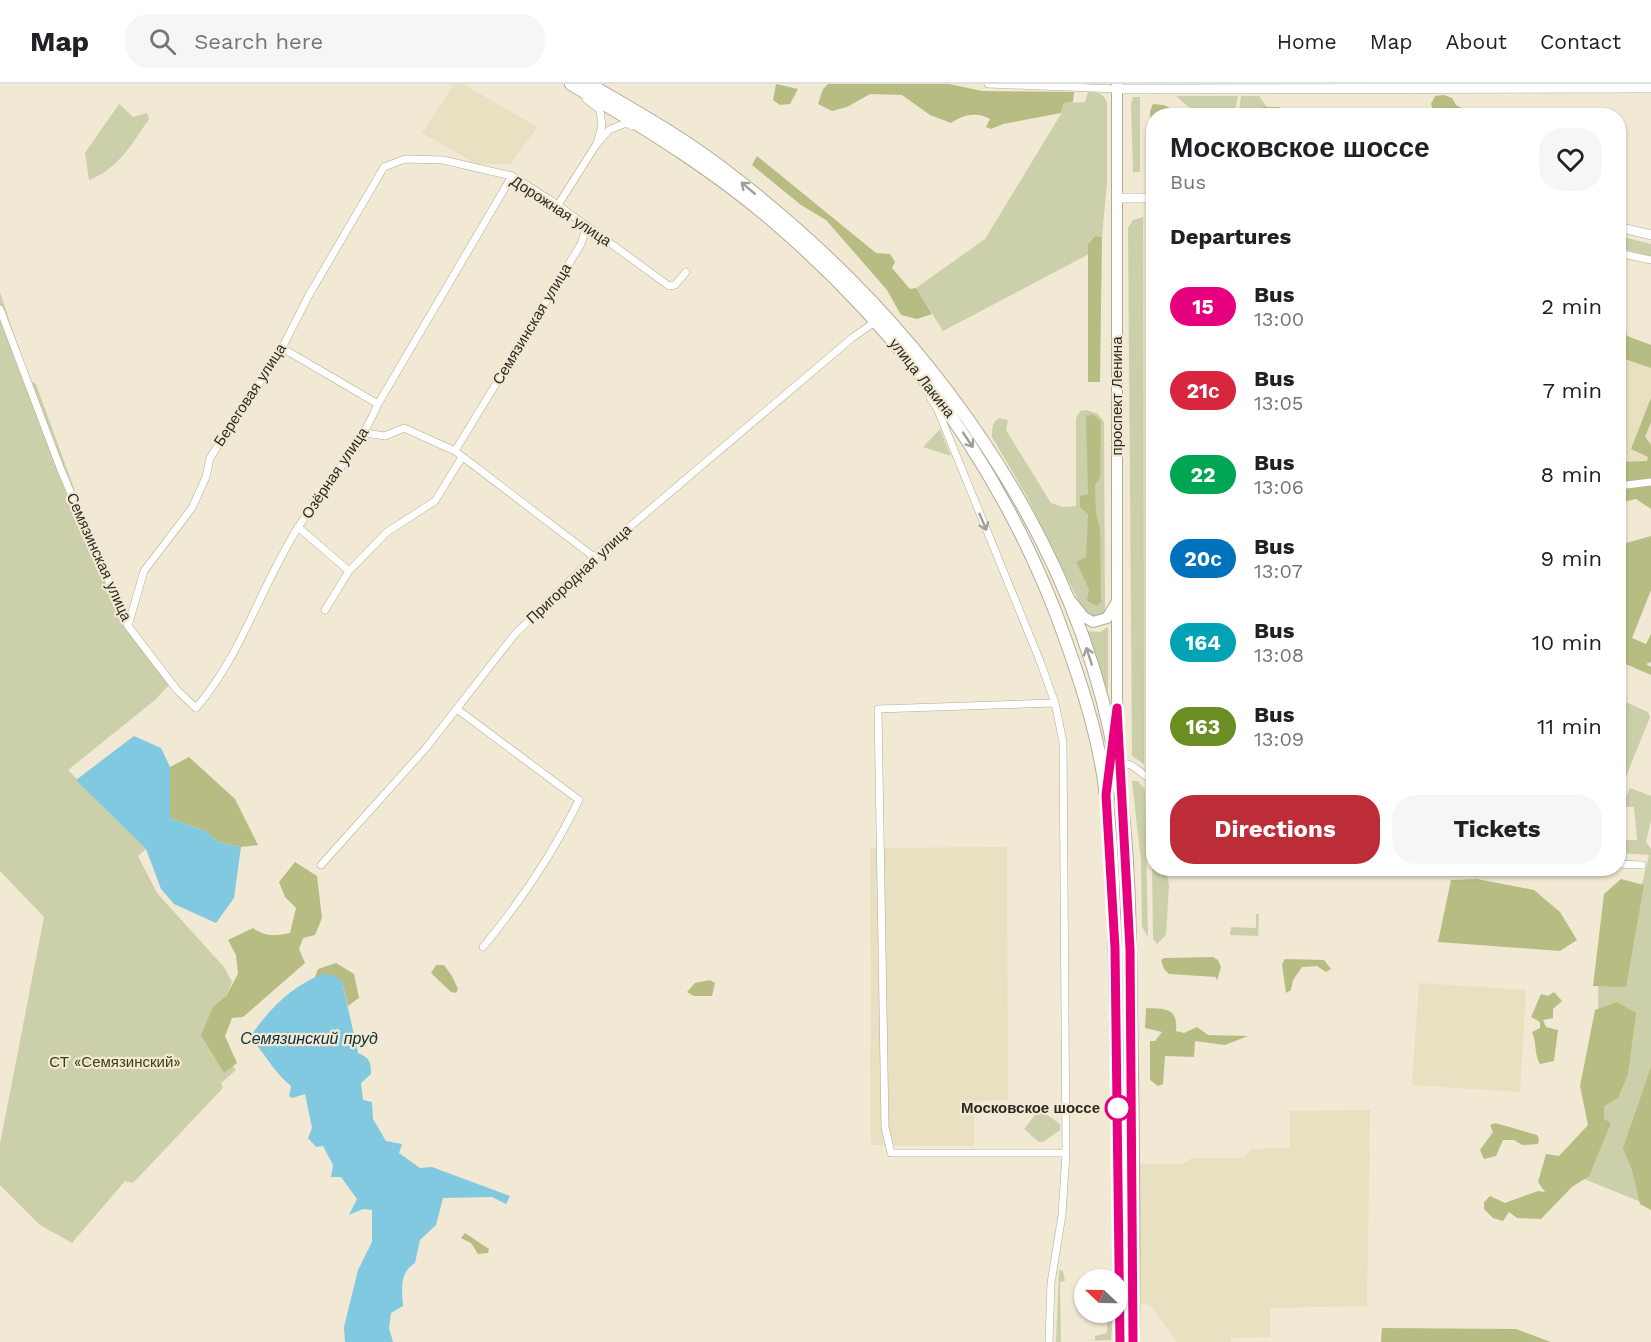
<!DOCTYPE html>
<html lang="en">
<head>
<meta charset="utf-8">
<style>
  body { margin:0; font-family:"Work Sans",sans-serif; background:#f6f6f6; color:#202124; height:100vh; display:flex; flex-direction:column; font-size:22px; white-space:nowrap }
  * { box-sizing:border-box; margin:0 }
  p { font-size:20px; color:#757577 }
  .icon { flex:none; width:33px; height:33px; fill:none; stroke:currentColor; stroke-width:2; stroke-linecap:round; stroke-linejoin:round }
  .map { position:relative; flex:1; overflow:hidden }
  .panel { position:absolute; left:1146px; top:24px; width:480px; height:768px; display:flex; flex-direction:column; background:#fff; border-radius:24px; box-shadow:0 2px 4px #0004 }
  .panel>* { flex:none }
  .badge { padding:0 12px; border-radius:20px; font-size:21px; line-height:39px }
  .needle { width:39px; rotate:292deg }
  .buttons { position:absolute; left:1074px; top:1185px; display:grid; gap:12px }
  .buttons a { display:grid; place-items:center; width:54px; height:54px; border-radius:50%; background:#fff; box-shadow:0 2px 4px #0004; font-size:30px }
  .map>.badge { position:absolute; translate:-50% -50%; box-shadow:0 0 0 3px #fff }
  h2 { padding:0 24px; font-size:22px; line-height:54px }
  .round { display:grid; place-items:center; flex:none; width:63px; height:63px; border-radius:24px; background:#f6f6f6 }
  .headline { display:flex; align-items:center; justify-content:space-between; height:102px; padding:0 24px }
  h1 { font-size:28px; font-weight:700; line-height:45px }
  .cta { display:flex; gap:12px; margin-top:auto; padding:12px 24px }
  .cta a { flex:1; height:69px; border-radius:24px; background:#bd2d38; color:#fff; font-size:24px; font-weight:700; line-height:69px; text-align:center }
  .cta a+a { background:#f6f6f6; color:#202124 }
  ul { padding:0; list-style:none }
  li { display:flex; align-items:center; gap:18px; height:84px; padding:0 24px }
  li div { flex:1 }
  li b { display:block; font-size:22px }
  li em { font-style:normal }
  li .badge { min-width:66px; font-weight:700; text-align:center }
  header { display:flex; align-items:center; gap:36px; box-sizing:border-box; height:84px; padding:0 30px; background:#fff; border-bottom:2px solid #e0e0e0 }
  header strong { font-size:28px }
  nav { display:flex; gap:33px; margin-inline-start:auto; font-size:21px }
  .search { width:420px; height:54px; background:#f6f6f6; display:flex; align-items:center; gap:15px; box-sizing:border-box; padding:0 21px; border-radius:24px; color:#757577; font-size:22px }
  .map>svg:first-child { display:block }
  .built { fill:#e9dfc1 }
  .green { fill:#cbd0aa }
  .forest { fill:#b7bd82 }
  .water { fill:#81c9e1 }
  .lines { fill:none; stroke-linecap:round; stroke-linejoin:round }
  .street-casing { stroke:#b2ab96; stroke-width:8 }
  .secondary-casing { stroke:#b2ab96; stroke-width:10 }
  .primary-casing { stroke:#b2ab96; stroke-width:12 }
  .highway-casing { stroke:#b2ab96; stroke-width:14 }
  .street { stroke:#fff; stroke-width:7 }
  .secondary { stroke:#fff; stroke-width:9 }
  .primary { stroke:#fff; stroke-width:10 }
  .highway { stroke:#fff; stroke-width:12 }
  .oneway { stroke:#a09f9c }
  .line-casing { stroke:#fff; stroke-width:14 }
  .line { stroke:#e6007e; stroke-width:9 }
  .stop-dot { fill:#fff; stroke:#e6007e; stroke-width:3 }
  .labels { text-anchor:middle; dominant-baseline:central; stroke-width:4.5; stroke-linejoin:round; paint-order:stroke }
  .street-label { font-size:15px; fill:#2d2a22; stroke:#f1e9d3 }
  .park-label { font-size:15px; fill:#3b3f11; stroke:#f1e9d3 }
  .stop-label { font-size:15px; font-weight:bold; fill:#2d2a22; stroke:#f1e9d3; text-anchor:end }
  .water-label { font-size:16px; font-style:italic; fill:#0d313b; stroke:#f1e9d3 }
</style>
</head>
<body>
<header>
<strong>Map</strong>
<div class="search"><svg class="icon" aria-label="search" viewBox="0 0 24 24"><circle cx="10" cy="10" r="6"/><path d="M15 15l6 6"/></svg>Search here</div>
<nav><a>Home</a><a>Map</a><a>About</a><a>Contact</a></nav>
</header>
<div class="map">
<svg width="1651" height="1258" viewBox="0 0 1651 1258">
  <rect width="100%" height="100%" fill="#f1e9d3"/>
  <path class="built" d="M454 0H463L537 43 510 80H477L422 49Z
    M1618 262 1651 274V385H1619Z
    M1007 763 1008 1016 974 1017V1062L871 1061 870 764Z
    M1419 899 1526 906 1520 1008 1412 1001Z
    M1370 1026 1367 1222 1270 1224V1253L1231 1254V1258H1177L1151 1222 1140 1219 1139 1080H1183L1192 1074H1243L1252 1065 1290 1064V1027Z"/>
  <path class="green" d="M1088 8C1098 8 1104 9 1107 19V98L1102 153 1095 152 1088 158 1089 170 943 247 916 204 985 155 1061 30 1064 19 1085 18Z
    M1176 12H1238L1234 31 1199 32Z
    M1241 12H1259L1273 31 1238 32Z
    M1133 13H1140V88H1133L1131 21Z
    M119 20 133 33 147 29 149 35C132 60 118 85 89 96L85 69Z
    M1143 133 1144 680 1132 672 1128 144 1133 136Z
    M1619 152 1651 160V173L1619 164Z
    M0 208 29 296 36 300 124 542 169 601 155 616 68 686 146 765 138 772 157 809 224 883 232 898 208 952 236 986 221 999 223 1004 133 1099 125 1097 72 1159 40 1141 0 1101V1060L44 833 0 787Z
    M1086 326 1098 330 1104 338 1105 527 1103 531 1094 533 1084 527 1079 518 1026 411 992 353C992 344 992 339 999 334L1008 336 1006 346 1051 419 1063 423 1076 422V334L1080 327Z
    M940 345 951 372 923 363Z
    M1148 391H1154V500H1149Z
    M1149 509H1153L1154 686H1151Z
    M1108 543V609L1087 547 1100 548Z
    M1623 617 1648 628 1650 633 1619 710 1618 627Z
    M1132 697H1138L1145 706 1148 853 1142 843 1141 778Z
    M1630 704 1651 712V736L1646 758 1651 765V1122L1579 1093 1596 1008 1599 875 1640 809 1649 771 1619 769V756H1637L1634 723H1622Z
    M1151 708 1154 711V784L1166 785 1169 801 1166 851 1157 860 1153 855Z
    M1256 830H1259L1258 852 1230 851 1231 843 1256 844Z
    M1043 1028 1060 1040V1046L1043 1058H1039L1024 1045 1036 1030Z
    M1059 1186 1063 1187 1065 1197 1060 1198 1061 1258H1056Z
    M1107 1229H1113L1111 1256 1078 1257 1095 1256V1252L1107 1249Z"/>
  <path class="forest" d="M776 0 798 5 790 20 780 21 773 16Z
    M828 0H949L982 7 1074 8 1073 18 1064 19 1061 29 1003 40 991 45 986 43 990 35C977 27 962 31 951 39L930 31 902 11 870 10 847 23 832 27 818 20 823 5Z
    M1444 11 1452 14 1456 21 1475 31H1435L1431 20 1435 12Z
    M1153 20 1164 21 1179 29 1178 31 1154 32 1151 52 1150 27Z
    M1263 23H1279L1287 31H1243L1245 26 1254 27Z
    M757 72 876 169 890 170 895 178 892 184 910 205 916 204 932 230 917 235 901 231 887 206 826 136 801 121 752 81Z
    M1153 134 1154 335 1150 342 1147 336 1148 135Z
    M1095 152 1102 153 1100 298H1088V159Z
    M1619 232 1627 252 1651 261V284L1619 273Z
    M1651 314V338L1645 353 1651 361V425L1636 415 1619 419 1618 378 1647 377 1648 373 1631 365Z
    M1092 330 1101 337 1100 394 1095 401 1096 429 1100 444 1101 518 1097 522 1087 517 1089 505 1076 478 1086 473 1088 430 1080 423V412L1088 410 1086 333Z
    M1651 452V506L1632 554 1646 560 1651 550V578L1646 580 1651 583V591L1621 578 1618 583 1619 461Z
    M189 673 235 715 258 761 241 763 218 758 205 747 170 734V683Z
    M295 778 317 792 322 834 315 851 303 854 299 865 305 879 243 933 232 934 225 952 237 979 224 989 201 951 213 923 226 912 238 890 236 871 228 856 253 844C266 853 276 852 290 849L296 824 285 813 279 798Z
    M1477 795 1534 806 1560 828 1577 856 1560 867 1438 858 1451 796Z
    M1621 795 1644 801 1626 903 1593 902 1604 810Z
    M1213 873 1218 876 1221 883 1217 897 1216 893 1169 890 1164 885 1161 876 1164 874Z
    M1285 875 1324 876 1331 885 1326 888 1317 882 1302 883 1293 896 1291 906 1286 909 1282 880Z
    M336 879 354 890 359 914 348 922 342 897 315 893 318 885Z
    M436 881H444L452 892 458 905 456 909 451 908 431 889Z
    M710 896 715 899 712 912H694L687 908 695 899Z
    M1554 908 1562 917 1553 925V934L1543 936 1546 943 1558 946 1554 977 1540 980C1534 970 1537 959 1532 948L1540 944V938L1531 933 1541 910 1548 912Z
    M1617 918 1636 929 1628 990 1618 1014 1604 1022V1035L1611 1039 1589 1092 1572 1103 1541 1135 1517 1134 1509 1128 1503 1137 1493 1134 1484 1125V1118L1490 1112 1505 1119 1538 1107 1545 1108 1538 1098 1546 1070 1559 1072 1588 1041 1580 1002 1595 926Z
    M1146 924C1165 925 1178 923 1176 947L1184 949 1197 943 1208 951 1248 952 1225 961 1195 957 1194 973 1165 972 1163 1000 1158 1002 1150 996V957H1155L1162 948 1145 944Z
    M1651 983V1126L1640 1120 1632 1086 1623 1064Z
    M1495 1039 1537 1051 1539 1054 1538 1060 1522 1061 1514 1056H1503L1496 1072 1484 1075 1480 1066 1493 1048 1490 1041Z
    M465 1149 489 1165 488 1169 478 1170 471 1159 461 1154Z
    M1382 1244 1516 1245 1551 1258H1381Z"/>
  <path class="water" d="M134 652 161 664 170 683V734L205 747 218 758 241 763 234 814 216 839 174 820 161 805 146 765 76 696Z
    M322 890 332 891 342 897 358 969C370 974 371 978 371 990L361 999 363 1016 372 1018 373 1035 386 1057 402 1060 399 1069 420 1084 432 1083 510 1112 506 1120 492 1113 443 1114 436 1141 420 1156 415 1179C399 1189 402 1205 403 1222L391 1229 389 1244 393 1258H345L344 1243 358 1186 372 1158V1126L363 1125 349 1131 357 1115 341 1093H331L333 1081 323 1062 316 1063 308 1054 312 1044 305 1010 292 1014 289 1012 291 1002C273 987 266 971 250 953 269 925 291 903 322 890Z"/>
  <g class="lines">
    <defs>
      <path id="street" d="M988 0 1117 5
        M586 15 600 26 602 42 597 59
        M558 121 596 61 609 46 626 39 632 42
        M1618 169 1651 176
        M0 225 61 386 128 542 177 606 196 624C242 571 261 501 299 442 326 400 359 365 378 320L512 92
        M282 264 378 320
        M930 313 937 324 1040 577 1055 619 1063 658 1066 1069 1062 1131 1051 1199 1049 1258
        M365 349 385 352 404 344 455 367 594 473
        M455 367 581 160 587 142
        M1618 402 1651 398
        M298 443 349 487
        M325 526 349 487 387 448 435 417 462 373
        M128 542 144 487 192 424 206 393 210 374 282 264 309 211 384 83 405 75 443 76 512 92 558 121 669 202 675 201 686 188
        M1055 619 878 625 885 1043 891 1069H1066
        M457 625 579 716C553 770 521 817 483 863
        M1119 678 1131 681 1154 698
        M1618 780 1642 781
        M321 781 426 664 515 550 594 473 852 254 876 237"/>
      <path id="secondary" d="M1117 5 1651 4
        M1118 114H1154
        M1618 143 1651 151"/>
      <path id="primary" d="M1117 0V612L1119 681
        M1072 518 1084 533 1093 538 1107 534 1116 519"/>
      <path id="highway" d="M571 0C645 44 719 89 783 146 903 251 997 379 1055 527 1077 586 1099 649 1106 712 1115 782 1114 855 1116 926 1118 1036 1120 1147 1120 1258
        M589 0C635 27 684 54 726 87 922 236 1087 457 1120 705 1130 778 1130 853 1131 926 1133 1037 1134 1147 1133 1258"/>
    </defs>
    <use href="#street" class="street-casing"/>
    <use href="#secondary" class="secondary-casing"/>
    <use href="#primary" class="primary-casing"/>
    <use href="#highway" class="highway-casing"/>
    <use href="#street" class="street"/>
    <use href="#secondary" class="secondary"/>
    <use href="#primary" class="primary"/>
    <use href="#highway" class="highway"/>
  </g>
  <defs><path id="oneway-shaft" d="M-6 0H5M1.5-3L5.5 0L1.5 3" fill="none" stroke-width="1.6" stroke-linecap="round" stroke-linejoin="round" transform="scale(1.5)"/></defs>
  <g class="oneway">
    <use href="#oneway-shaft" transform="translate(748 104) rotate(-140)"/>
    <use href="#oneway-shaft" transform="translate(968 356) rotate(56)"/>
    <use href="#oneway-shaft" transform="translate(983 438) rotate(67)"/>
    <use href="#oneway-shaft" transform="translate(1089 572) rotate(-108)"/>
  </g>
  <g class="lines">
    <defs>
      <path id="line" d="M1120 1258 1115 864 1106 711 1117 624 1130 865 1133 1258"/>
    </defs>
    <use href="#line" class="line-casing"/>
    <use href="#line" class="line"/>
  </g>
  <circle class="stop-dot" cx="1118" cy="1024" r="12"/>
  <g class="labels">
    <g class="street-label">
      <text transform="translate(561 127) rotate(33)">Дорожная улица</text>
      <text transform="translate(532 240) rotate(-59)">Семязинская улица</text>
      <text transform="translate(922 294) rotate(52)">улица Лакина</text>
      <text transform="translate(250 311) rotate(-57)">Береговая улица</text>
      <text transform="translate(1117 312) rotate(-90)">проспект Ленина</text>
      <text transform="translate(335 389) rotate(-56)">Озёрная улица</text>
      <text transform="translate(99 473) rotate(66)">Семязинская улица</text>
      <text transform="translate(579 490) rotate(-43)">Пригородная улица</text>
    </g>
    <g class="park-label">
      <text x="115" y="978">СТ «Семязинский»</text>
    </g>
    <g class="stop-label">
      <text x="1100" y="1024">Московское шоссе</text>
    </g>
    <g class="water-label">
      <text x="309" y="954">Семязинский пруд</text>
    </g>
  </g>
</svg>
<div class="buttons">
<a><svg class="needle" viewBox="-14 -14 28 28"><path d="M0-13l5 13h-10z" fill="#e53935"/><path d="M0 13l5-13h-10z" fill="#757577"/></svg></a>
</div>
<section class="panel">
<div class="headline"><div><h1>Московское шоссе</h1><p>Bus</p></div><a class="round"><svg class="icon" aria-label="heart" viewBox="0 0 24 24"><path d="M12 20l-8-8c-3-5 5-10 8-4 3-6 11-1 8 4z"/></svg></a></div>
<h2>Departures</h2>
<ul>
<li><span class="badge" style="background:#e6007e;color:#fff">15</span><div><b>Bus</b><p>13:00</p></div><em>2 min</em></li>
<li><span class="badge" style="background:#d7263d;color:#fff">21с</span><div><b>Bus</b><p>13:05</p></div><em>7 min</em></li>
<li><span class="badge" style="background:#00a651;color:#fff">22</span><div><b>Bus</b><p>13:06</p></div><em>8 min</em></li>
<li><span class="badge" style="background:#0072bc;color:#fff">20с</span><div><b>Bus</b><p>13:07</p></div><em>9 min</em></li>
<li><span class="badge" style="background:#00a3b4;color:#fff">164</span><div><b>Bus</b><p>13:08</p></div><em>10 min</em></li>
<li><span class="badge" style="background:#6b8e23;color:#fff">163</span><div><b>Bus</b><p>13:09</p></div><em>11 min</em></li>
</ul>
<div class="cta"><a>Directions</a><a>Tickets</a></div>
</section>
</div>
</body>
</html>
